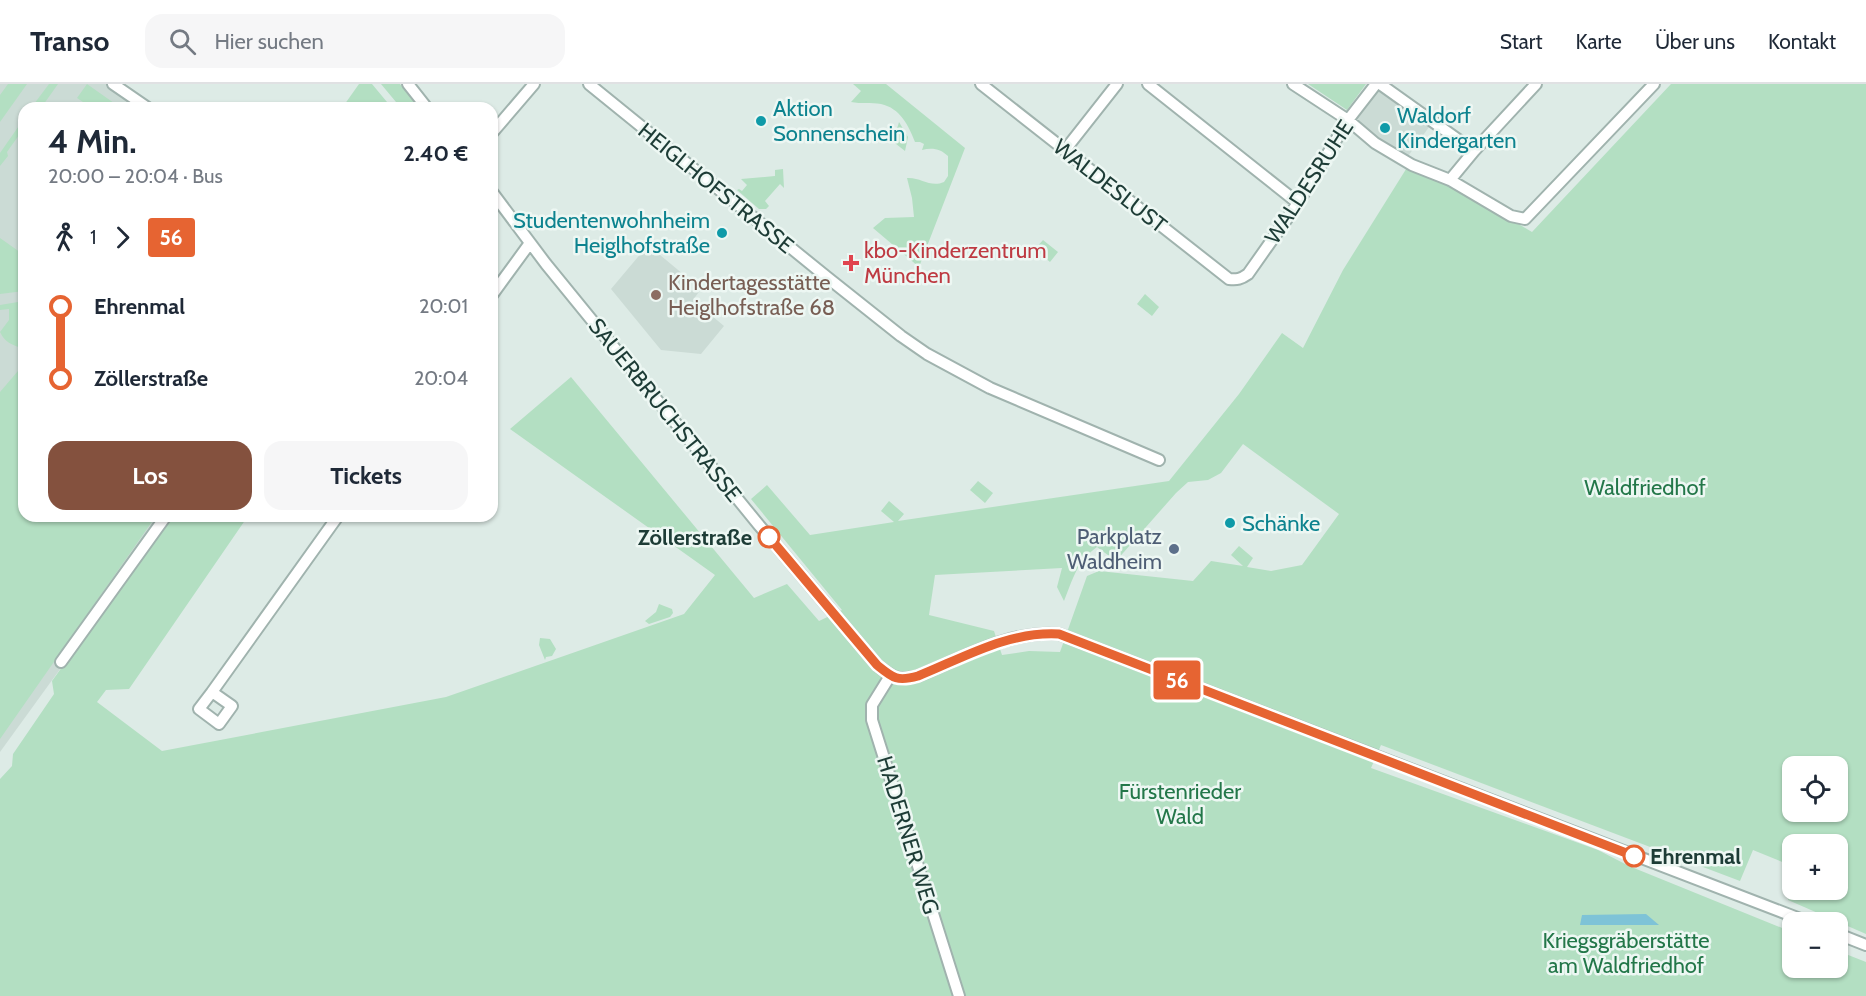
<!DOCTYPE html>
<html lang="de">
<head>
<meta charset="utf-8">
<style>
  body { margin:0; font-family:Cabin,sans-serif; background:#f6f6f7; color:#1f2937; height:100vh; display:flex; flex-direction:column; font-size:22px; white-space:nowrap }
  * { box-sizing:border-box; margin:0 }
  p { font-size:20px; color:#747a83 }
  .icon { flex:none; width:33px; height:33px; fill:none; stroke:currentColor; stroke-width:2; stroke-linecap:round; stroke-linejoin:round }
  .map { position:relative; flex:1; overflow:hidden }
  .side { position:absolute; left:18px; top:18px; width:480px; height:420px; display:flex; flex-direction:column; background:#fff; border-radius:18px; box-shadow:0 2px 4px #0004 }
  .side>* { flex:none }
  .badge { padding:0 12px; border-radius:4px; font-size:21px; line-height:39px }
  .controls { position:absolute; left:1782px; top:672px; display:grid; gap:12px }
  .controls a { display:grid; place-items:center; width:66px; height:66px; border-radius:12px; background:#fff; box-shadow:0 2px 4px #0004; font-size:30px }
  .map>.badge { position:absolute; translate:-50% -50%; box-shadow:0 0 0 3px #fff }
  .legs { display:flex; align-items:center; gap:9px; height:66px; padding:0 30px; font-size:20px }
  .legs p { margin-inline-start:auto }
  .head { display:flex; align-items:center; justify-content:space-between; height:102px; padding:0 30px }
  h1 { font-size:33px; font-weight:700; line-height:45px }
  .action { display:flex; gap:12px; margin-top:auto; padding:12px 30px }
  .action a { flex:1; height:69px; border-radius:18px; background:#84513e; color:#fff; font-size:24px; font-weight:700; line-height:69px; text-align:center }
  .action a+a { background:#f6f6f7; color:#1f2937 }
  ul { padding:0 30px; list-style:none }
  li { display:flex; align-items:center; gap:21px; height:72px; font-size:22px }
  li i { display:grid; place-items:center; width:9px; height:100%; margin:0 8px; background:currentColor }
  li i::after { content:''; width:15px; height:15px; margin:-8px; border:4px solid; border-radius:50%; background:#fff }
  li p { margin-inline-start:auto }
  li:first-child i { background:linear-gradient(#0000 50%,currentColor 0) }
  li:last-child i { background:linear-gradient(currentColor 50%,#0000 0) }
  header { display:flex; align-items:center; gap:36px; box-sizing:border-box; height:84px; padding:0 30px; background:#fff; border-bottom:2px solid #e0e1e3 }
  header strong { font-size:28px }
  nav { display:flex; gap:33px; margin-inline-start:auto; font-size:21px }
  .search { width:420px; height:54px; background:#f6f6f7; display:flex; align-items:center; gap:15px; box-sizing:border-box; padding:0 21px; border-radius:18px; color:#747a83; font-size:22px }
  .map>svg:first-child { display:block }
  .built { fill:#cbdbd5 }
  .green { fill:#b3dfc2; fill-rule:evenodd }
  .water { fill:#7ec3d7 }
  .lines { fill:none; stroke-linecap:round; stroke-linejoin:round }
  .minor-casing { stroke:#a0b3ae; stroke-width:14 }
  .minor { stroke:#fff; stroke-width:10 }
  .line-1-casing { stroke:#fff; stroke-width:14 }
  .line-1 { stroke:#e66432; stroke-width:9 }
  .culture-dot { fill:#0f9aa8; stroke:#edf7f3; stroke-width:2 }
  .health-dot { fill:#e0444e; stroke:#edf7f3; stroke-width:2 }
  .education-dot { fill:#8d6e63; stroke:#edf7f3; stroke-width:2 }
  .stop-1-dot { fill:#fff; stroke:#e66432; stroke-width:3 }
  .service-dot { fill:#5c6f8a; stroke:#edf7f3; stroke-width:2 }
  .labels { text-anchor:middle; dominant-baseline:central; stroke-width:5; stroke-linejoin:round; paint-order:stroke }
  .culture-label { font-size:22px; fill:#0d838f; stroke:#edf7f3; text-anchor:start }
  .street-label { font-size:22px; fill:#1d3c36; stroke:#edf7f3 }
  .health-label { font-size:22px; fill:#be3a42; stroke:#edf7f3; text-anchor:start }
  .education-label { font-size:22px; fill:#785e54; stroke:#edf7f3; text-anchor:start }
  .park-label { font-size:22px; fill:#237749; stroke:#edf7f3 }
  .service-label { font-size:22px; fill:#4e5e75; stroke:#edf7f3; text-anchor:end }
  .stop-label { font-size:22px; font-weight:bold; fill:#1d3c36; stroke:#edf7f3; text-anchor:end }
</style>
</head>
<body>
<header>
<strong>Transo</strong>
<div class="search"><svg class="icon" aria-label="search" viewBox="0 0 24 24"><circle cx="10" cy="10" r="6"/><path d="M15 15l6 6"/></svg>Hier suchen</div>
<nav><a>Start</a><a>Karte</a><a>Über uns</a><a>Kontakt</a></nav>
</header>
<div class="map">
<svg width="1866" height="912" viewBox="0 0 1866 912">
  <rect width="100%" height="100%" fill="#ddebe6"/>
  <path class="built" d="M0 0H108L142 24H24V432H171L0 668Z
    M1378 5 1429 43 1406 75 1353 37Z
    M648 161 701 205 693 216 724 242 701 270 661 266 611 205Z"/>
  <path class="green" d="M8 0H27L0 38V11Z
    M49 0H58L41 24H31Z
    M87 0 121 24H92L77 14Z
    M359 0H372L392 24H342Z
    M381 0H400L419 24H401Z
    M853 0H886L965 64 919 183 873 144 885 134 914 133 912 114 907 94C921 93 930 104 944 98L948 92V72C941 65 932 63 922 66L924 60 920 58H915C909 42 900 24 881 20 871 18 861 20 851 18L861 7Z
    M1308 0H1366L1347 26Z
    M1671 0H1866V850L1788 816 1792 804V806H1838V760H1792V782L1753 766 1740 797 1381 661 1371 684 1598 766 1629 782 1792 848V884H1838V867L1866 878V912H0V695L12 682 13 670 54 610 52 597 171 432H248L129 605 106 606 97 618 162 667 446 613 684 530 715 491 510 345 571 293 754 514 787 500 819 537 842 526 751 415 767 401 810 451 894 438 881 427 889 417 904 430 898 437 1169 397 1239 310 1282 249 1303 264 1343 186 1408 82 1450 99 1532 148ZM1243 360 1339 430 1302 481 1271 487 1247 483 1253 474 1239 462 1231 471 1243 482 1211 477 1193 497 1099 487 1087 492 1060 568 1029 567 1002 571 994 547 929 531 935 491 1062 484 1057 503 1064 517C1073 495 1077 477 1097 463L1116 477 1176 409 1188 398 1208 396 1221 389ZM1792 682H1838V728H1792Z
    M23 36 24 44 7 68 8 72 0 82V69Z
    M899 38 908 53 905 67 891 56C893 49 897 47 899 38Z
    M783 85 784 104 780 100 765 117 769 122 766 125H759L737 106 739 105 742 107 747 101 741 95 775 92V86Z
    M0 154 24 171V207L0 210Z
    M1043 156 1058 168 1050 178 1035 165Z
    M1145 210 1159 223 1152 232 1137 220Z
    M24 217V265C13 261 5 259 0 248L9 236V225L0 226V221Z
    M24 280V432H156L0 655V308Z
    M978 397 993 409 985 419 970 406Z
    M659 520 672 525 673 529 670 533 649 540 645 537 656 528Z
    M540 554 550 555 556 565 552 572 546 573 545 576 539 561Z"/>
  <path class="water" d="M1646 830 1659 841H1580L1582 831Z"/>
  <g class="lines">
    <defs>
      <path id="minor" d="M113 0 148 24
        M408 0 427 24
        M589 0 828 194 901 252 927 270 990 304 1159 376
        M981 0 1229 195C1237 196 1241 195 1248 190L1298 119 1348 36 1376 0
        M1148 0 1298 119
        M1293 0 1348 36 1375 59 1412 81 1450 96 1511 132 1525 135 1654 0
        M1380 0 1474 67
        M492 49 534 0
        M1065 66 1117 0
        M1450 96 1474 67 1536 0
        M492 108 546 180 758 440 877 581C893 594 897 597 918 592 963 574 1009 546 1059 550L1808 838
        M492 211 530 159
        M61 578 166 432
        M890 592 872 621V636L959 912
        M212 608 338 432
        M212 608 232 622 219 640 199 625Z
        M1838 850 1866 861"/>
    </defs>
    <use href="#minor" class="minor-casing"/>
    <use href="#minor" class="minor"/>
  </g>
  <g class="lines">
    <defs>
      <path id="line-1" d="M769 453 877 581C893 594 897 598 918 592 963 574 1008 547 1059 550L1634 772"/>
    </defs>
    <use href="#line-1" class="line-1-casing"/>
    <use href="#line-1" class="line-1"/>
  </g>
  <g class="culture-dot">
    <circle cx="761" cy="37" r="6"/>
    <circle cx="1385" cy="44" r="6"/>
    <circle cx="722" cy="149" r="6"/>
    <circle cx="1230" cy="439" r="6"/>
  </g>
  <path class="health-dot" d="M848 170h6v6h6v6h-6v6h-6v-6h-6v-6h6z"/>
  <circle class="education-dot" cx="656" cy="211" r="6"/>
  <g class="stop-1-dot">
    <circle cx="769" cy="453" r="10"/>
    <circle cx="1634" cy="772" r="10"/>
  </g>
  <circle class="service-dot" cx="1174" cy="465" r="6"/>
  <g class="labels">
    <g class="culture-label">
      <text x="773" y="24">Aktion<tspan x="773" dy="25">Sonnenschein</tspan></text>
      <text x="1397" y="31">Waldorf<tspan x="1397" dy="25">Kindergarten</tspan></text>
      <text x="710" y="136" text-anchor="end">Studentenwohnheim<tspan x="710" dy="25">Heiglhofstraße</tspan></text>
      <text x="1242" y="439">Schänke</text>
    </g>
    <g class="street-label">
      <text transform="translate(1309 98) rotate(-57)">WALDESRUHE</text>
      <text transform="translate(1110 102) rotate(38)">WALDESLUST</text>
      <text transform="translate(716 104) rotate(39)">HEIGLHOFSTRASSE</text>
      <text transform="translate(665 326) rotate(51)">SAUERBRUCHSTRASSE</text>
      <text transform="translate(908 751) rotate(73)">HADERNER WEG</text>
    </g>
    <g class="health-label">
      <text x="864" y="166">kbo-Kinderzentrum<tspan x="864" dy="25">München</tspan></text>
    </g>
    <g class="education-label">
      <text x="668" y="198">Kindertagesstätte<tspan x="668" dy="25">Heiglhofstraße 68</tspan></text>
    </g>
    <g class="park-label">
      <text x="1645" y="403">Waldfriedhof</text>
      <text x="1180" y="707">Fürstenrieder<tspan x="1180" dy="25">Wald</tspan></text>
      <text x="1626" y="856">Kriegsgräberstätte<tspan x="1626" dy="25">am Waldfriedhof</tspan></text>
    </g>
    <g class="service-label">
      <text x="1162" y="452">Parkplatz<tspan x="1162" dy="25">Waldheim</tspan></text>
    </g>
    <g class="stop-label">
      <text x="752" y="453">Zöllerstraße</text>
      <text x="1650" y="772" text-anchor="start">Ehrenmal</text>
    </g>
  </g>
</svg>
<div class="controls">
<a><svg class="icon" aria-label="locate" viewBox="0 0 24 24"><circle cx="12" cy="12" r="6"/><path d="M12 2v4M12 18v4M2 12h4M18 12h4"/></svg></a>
<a>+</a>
<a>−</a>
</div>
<b class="badge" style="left:1177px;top:596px;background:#e66432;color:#fff">56</b>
<section class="side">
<div class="head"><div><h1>4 Min.</h1><p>20:00 – 20:04 · Bus</p></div><b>2.40 €</b></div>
<div class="legs"><svg class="icon" aria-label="walk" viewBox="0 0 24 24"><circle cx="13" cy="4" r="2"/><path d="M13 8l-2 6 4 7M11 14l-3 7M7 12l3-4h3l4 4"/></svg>1<svg class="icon" aria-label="forward" viewBox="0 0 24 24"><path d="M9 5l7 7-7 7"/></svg><b class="badge" style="background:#e66432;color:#fff">56</b></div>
<ul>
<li><i style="color:#e66432"></i><b>Ehrenmal</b><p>20:01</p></li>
<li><i style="color:#e66432"></i><b>Zöllerstraße</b><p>20:04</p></li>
</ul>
<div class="action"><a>Los</a><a>Tickets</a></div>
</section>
</div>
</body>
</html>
